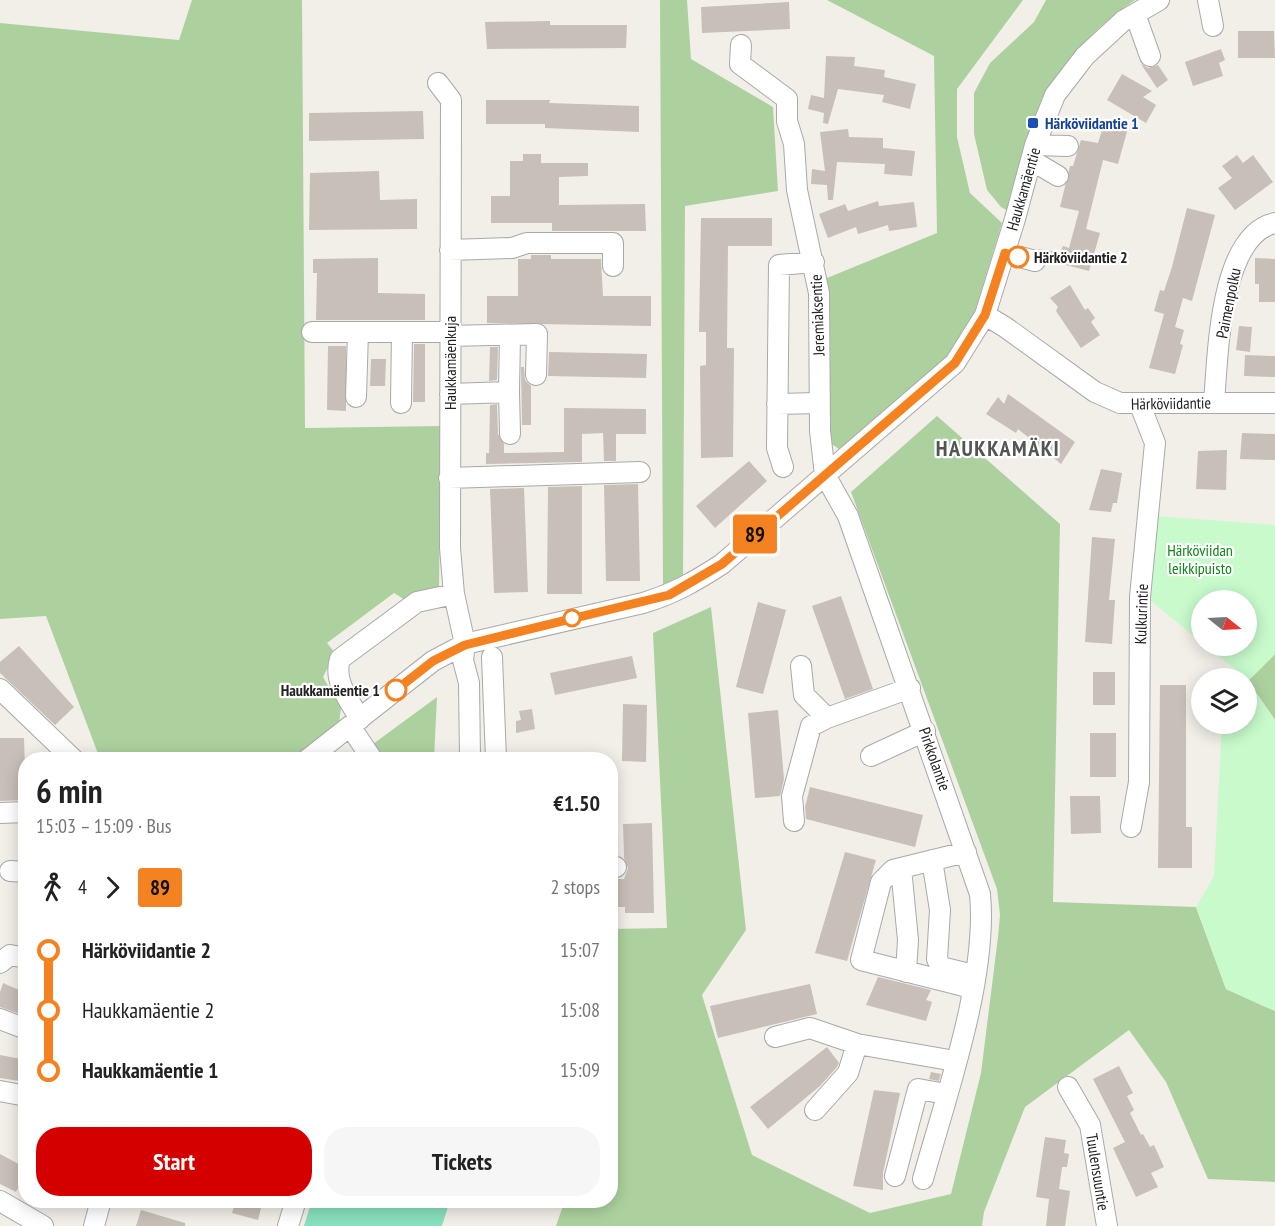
<!DOCTYPE html>
<html lang="en">
<head>
<meta charset="utf-8">
<style>
  body { margin:0; font-family:"PT Sans Narrow",sans-serif; background:#f6f6f6; color:#222; height:100vh; display:flex; flex-direction:column; font-size:22px; white-space:nowrap }
  * { box-sizing:border-box; margin:0 }
  p { font-size:20px; color:#767676 }
  .icon { flex:none; width:33px; height:33px; fill:none; stroke:currentColor; stroke-width:2; stroke-linecap:round; stroke-linejoin:round }
  .map { position:relative; flex:1; overflow:hidden }
  .side { position:absolute; left:18px; top:752px; width:600px; height:456px; display:flex; flex-direction:column; background:#fff; border-radius:24px; box-shadow:0 3px 15px #0003 }
  .side>* { flex:none }
  .badge { padding:0 12px; border-radius:4px; font-size:21px; line-height:39px }
  .needle { width:39px; rotate:108deg }
  .tools { position:absolute; left:1191px; top:590px; display:grid; gap:12px }
  .tools a { display:grid; place-items:center; width:66px; height:66px; border-radius:50%; background:#fff; box-shadow:0 3px 15px #0003; font-size:30px }
  .map>.badge { position:absolute; translate:-50% -50%; box-shadow:0 0 0 3px #fff }
  .legs { display:flex; align-items:center; gap:9px; height:66px; padding:0 18px; font-size:20px }
  .legs p { margin-inline-start:auto }
  .headline { display:flex; align-items:center; justify-content:space-between; height:102px; padding:0 18px }
  h1 { font-size:33px; font-weight:700; line-height:45px }
  .action { display:flex; gap:12px; margin-top:auto; padding:12px 18px }
  .action a { flex:1; height:69px; border-radius:24px; background:#d40000; color:#fff; font-size:24px; font-weight:700; line-height:69px; text-align:center }
  .action a+a { background:#f6f6f6; color:#222 }
  ul { padding:0 18px; list-style:none }
  li { display:flex; align-items:center; gap:21px; height:60px; font-size:22px }
  li i { display:grid; place-items:center; width:9px; height:100%; margin:0 8px; background:currentColor }
  li i::after { content:''; width:15px; height:15px; margin:-8px; border:4px solid; border-radius:50%; background:#fff }
  li p { margin-inline-start:auto }
  li:first-child i { background:linear-gradient(#0000 50%,currentColor 0) }
  li:last-child i { background:linear-gradient(currentColor 50%,#0000 0) }
  .map>svg:first-child { display:block }
  .forest { fill:#add19e }
  .park { fill:#c8facc }
  .pitch { fill:#88e0be }
  .building { fill:#c7bfb8 }
  .lines { fill:none; stroke-linecap:round; stroke-linejoin:round }
  .minor-casing { stroke:#a9a9a9; stroke-width:22 }
  .minor { stroke:#fff; stroke-width:20 }
  .line-1-casing { stroke:#fff; stroke-width:14 }
  .line-1 { stroke:#f58220; stroke-width:9 }
  .transit-dot { fill:#1a4fb4; stroke:#fff; stroke-width:2 }
  .stop-1-dot { fill:#fff; stroke:#f58220; stroke-width:3 }
  .labels { text-anchor:middle; dominant-baseline:central; stroke-width:4.5; stroke-linejoin:round; paint-order:stroke }
  .transit-label { font-size:16px; font-weight:bold; fill:#164399; stroke:#fff; text-anchor:start }
  .street-label { font-size:16px; fill:#222; stroke:#fff }
  .stop-label { font-size:16px; font-weight:bold; fill:#222; stroke:#fff; text-anchor:start }
  .park-label { font-size:16px; fill:#0c8416; stroke:#fff }
  .district-label { font-size:22px; font-weight:bold; letter-spacing:1.5px; fill:#555; stroke:#fff }
</style>
</head>
<body>
<div class="map">
<svg width="1275" height="1226" viewBox="0 0 1275 1226">
  <rect width="100%" height="100%" fill="#f2efe9"/>
  <path class="forest" d="M192 0H302L305 428 441 426 439 589 405 600 394 593 327 643 335 653 323 677 341 708 339 723 293 759H100L46 616 0 619V23L179 40Z
    M660 0H687L691 59 773 107 778 191 685 206 683 579 663 587Z
    M827 0H1023L957 89V137L970 193 1002 223 975 311 948 356 839 449 826 440 827 278 937 233 934 56Z
    M1046 0H1135C1101 23 1066 56 1049 94 1032 131 1022 172 1008 211L1001 207 987 190 974 134V93L990 63 1034 22Z
    M937 416 1060 524 1053 902 1196 907 1226 989 1275 1011V1182L1208 1179 1166 1082 1129 1030 1025 1107 984 1212 982 1226H556L565 1200H610L611 929 667 928 653 633 711 607 746 930 702 995 752 1155 870 1213 951 1194 981 1073 998 937 1000 915 997 889 851 492Z
    M1275 654V720L1248 681Z
    M437 697 434 759H381L373 744Z"/>
  <path class="park" d="M1156 516 1275 525V654L1248 681 1275 720V1011L1226 989 1196 907 1214 876 1222 723H1246V678L1205 645H1246V600H1202L1201 642 1150 600Z"/>
  <path class="pitch" d="M312 1200H450L442 1226H304Z"/>
  <path class="building" d="M789 2 790 29 702 33 701 7Z
    M550 21V25H627L626 48 487 49 485 22Z
    M1238 31H1274L1275 58H1238Z
    M1221 49 1225 60 1219 63 1223 76 1193 86 1185 62Z
    M826 56 855 57 854 66 885 70 884 77 916 84 910 109 882 102 884 95 838 89 828 124 823 123 824 113 808 109 811 95 824 98Z
    M1141 64 1148 68 1158 65 1168 80 1157 88Z
    M1122 74 1152 91 1143 97 1156 105 1146 123 1107 100Z
    M486 100H550L549 103 639 106V132L545 128V124H486Z
    M423 111 424 139 309 141V113Z
    M1105 121 1128 128 1118 164 1103 160 1086 229 1100 233 1089 271 1047 260 1044 253 1037 249 1060 252 1063 246 1069 248 1079 211 1060 207 1070 166H1073L1081 140 1098 143Z
    M848 129 849 137 883 138V148L915 151 912 176 884 174 885 164 837 162 833 200H828L827 185 811 184 812 169 825 171 820 132Z
    M523 154H541V163H588V176L559 177V205L645 204 646 231H552V223H491V196H510V161H523Z
    M1237 155 1243 163 1253 155 1273 182 1235 210 1218 188 1232 178 1222 166Z
    M379 171 380 200 417 199V229L309 230 310 173Z
    M878 201 879 206 914 202 917 227 889 231 888 225 858 234 856 227 828 238 819 214 845 204 848 211Z
    M1187 208 1215 215 1192 301 1183 298 1175 327 1184 330 1180 344 1183 345 1175 374 1149 368 1164 314 1154 311 1160 290 1164 291 1172 267Z
    M701 218H772V246H728L727 348H734L733 457 701 458 700 366 706 365V332H699Z
    M531 255H551V259H601L603 296H651V326L487 323V296H518V259H531Z
    M378 258V293L425 294V320H316L317 273H313V259Z
    M1255 258 1275 259V302H1259V284H1255Z
    M1070 285 1085 310 1088 308 1095 318 1091 322 1100 335 1081 348 1056 311 1058 307 1050 298Z
    M1239 326 1252 327 1250 352 1236 350Z
    M414 344H425V402H413Z
    M328 346H346V411L327 410Z
    M490 347H498L497 380 489 381Z
    M549 352 647 354 646 378 548 376Z
    M1245 355 1275 356V377L1244 376Z
    M371 359H386L385 386H370Z
    M521 367H524L525 380 531 386V425H522Z
    M1008 394 1075 442 1061 464 1018 429 1016 433 986 414 998 397 1004 404Z
    M497 404 498 434 504 444V453L564 452V408L646 409V434H616V461H604L603 433 582 434V462L486 464V453H489L490 405Z
    M1242 433 1275 434V460L1240 459Z
    M1227 450 1226 490 1196 489 1198 451Z
    M749 461 767 481 715 528 696 506Z
    M1101 469 1122 473 1117 503H1113L1111 512 1089 510Z
    M638 484 640 581H606L604 485Z
    M582 486V594H547L548 487Z
    M524 488 528 592 494 593 490 489Z
    M1092 537 1115 539 1109 600H1115L1112 644 1085 642Z
    M841 596 873 689 845 699 812 606Z
    M758 602 786 610 763 694 736 687Z
    M19 646 74 707 55 725 0 673V662Z
    M632 656 637 678 555 695 550 673Z
    M1093 672H1115V705H1093Z
    M1160 685H1186V827H1192V868H1158Z
    M623 704 647 705 646 762 622 761Z
    M532 709 535 729 516 733V721L521 720 519 711Z
    M778 710 784 779 780 796 755 798 748 713Z
    M1090 733H1116V777H1090Z
    M0 738H24L26 800 0 801Z
    M810 787 923 815 915 847 806 819 805 807Z
    M1070 796H1100L1101 833 1071 834Z
    M652 823 654 913H625V907H610V879H624L628 868 624 858 623 824Z
    M845 852 876 860 847 961 815 953Z
    M878 977 931 990 926 1000 932 1002 926 1021 866 1005Z
    M3 983 26 993V1016L0 1007V992Z
    M810 984 817 1014 718 1038 710 1006Z
    M827 1047 839 1063 837 1067 820 1086 768 1129 750 1107Z
    M0 1055 26 1060V1082L0 1078Z
    M1119 1066 1133 1093 1127 1096 1134 1110 1130 1113 1141 1135 1143 1134 1150 1147 1154 1145 1164 1167 1151 1173 1158 1187 1136 1197 1113 1148 1125 1142 1093 1079Z
    M931 1072 941 1074 939 1081 929 1079Z
    M874 1090 900 1093 883 1173V1190L853 1186Z
    M1045 1137 1066 1140 1064 1153 1069 1154 1067 1167H1062L1059 1189 1070 1191 1065 1226H1046L1049 1199 1036 1197Z
    M0 1154 26 1168V1175L16 1192 0 1184Z
    M236 1200H263L258 1220 232 1213Z
    M141 1210 185 1223V1226H136Z"/>
  <g class="lines">
    <defs>
      <path id="minor" d="M1208 0 1213 26
        M1135 14 1150 56
        M741 45 740 64 787 99V121L794 144 797 190 819 293 820 431 825 475 848 516 980 894C988 978 946 1096 923 1179
        M438 83 451 100 450 548 454 594 465 644 463 660 469 683 470 759
        M1035 145 1068 146
        M1031 160 1058 176
        M450 250 512 248 527 243H613V266
        M1005 253 1035 261
        M985 315 1005 327 1095 392 1120 403H1275
        M312 332H450
        M450 336 537 334 536 375
        M509 392 510 335
        M450 394 509 392 510 434
        M356 397 358 332
        M1214 402C1218 357 1219 235 1275 223
        M401 403 402 332
        M777 404 819 403
        M783 467 777 448 779 265 814 262
        M449 478 640 472
        M492 657 496 759
        M801 666 804 695 827 718 910 688
        M0 689 73 759
        M360 719C349 700 333 681 340 659L417 602 454 594
        M356 735 372 759
        M871 756 925 731
        M308 759 433 661 465 644 643 603C673 594 696 581 722 564L955 363 985 315 1015 219 1035 145 1055 95 1085 56 1123 21 1159 0
        M0 813 26 812
        M794 821 792 796 811 726 827 718
        M1131 827 1139 782 1140 597 1155 443 1140 405
        M966 852 893 870 881 882 861 960 972 988
        M932 860 940 910 937 959 941 967 965 973
        M610 867H616
        M901 868 908 940 906 972
        M10 871 26 872
        M0 963 10 955 26 958
        M0 1019 26 1029
        M775 1037 810 1028 857 1044 955 1061
        M1068 1087 1090 1125 1107 1226
        M0 1091 26 1096
        M815 1110 848 1073 857 1044
        M895 1176 918 1089 946 1094
        M0 1201 43 1226
        M94 1226 101 1200
        M288 1226 296 1200"/>
    </defs>
    <use href="#minor" class="minor-casing"/>
    <use href="#minor" class="minor"/>
  </g>
  <g class="lines">
    <defs>
      <path id="line-1" d="M396 690 433 661 465 645 669 595 722 564 955 363 985 315 1005 253 1018 257"/>
    </defs>
    <use href="#line-1" class="line-1-casing"/>
    <use href="#line-1" class="line-1"/>
  </g>
  <rect class="transit-dot" x="1027" y="117" width="12" height="12" rx="3"/>
  <g class="stop-1-dot">
    <circle cx="1018" cy="257" r="10"/>
    <circle cx="572" cy="618" r="8"/>
    <circle cx="396" cy="690" r="10"/>
  </g>
  <g class="labels">
    <g class="transit-label">
      <text x="1045" y="123">Härköviidantie 1</text>
    </g>
    <g class="street-label">
      <text transform="translate(1023 189) rotate(-74)">Haukkamäentie</text>
      <text transform="translate(1228 303) rotate(-79)">Paimenpolku</text>
      <text transform="translate(817 315) rotate(-92)">Jeremiaksentie</text>
      <text transform="translate(450 363) rotate(-90)">Haukkamäenkuja</text>
      <text transform="translate(1171 403) rotate(-1)">Härköviidantie</text>
      <text transform="translate(1141 614) rotate(-88)">Kulkurintie</text>
      <text transform="translate(935 759) rotate(71)">Pirkkolantie</text>
      <text transform="translate(1098 1172) rotate(81)">Tuulensuuntie</text>
    </g>
    <g class="stop-label">
      <text x="1034" y="257">Härköviidantie 2</text>
      <text x="380" y="690" text-anchor="end">Haukkamäentie 1</text>
    </g>
    <g class="park-label">
      <text x="1200" y="550">Härköviidan<tspan x="1200" dy="18">leikkipuisto</tspan></text>
    </g>
    <g class="district-label">
      <text x="998" y="448">HAUKKAMÄKI</text>
    </g>
  </g>
</svg>
<div class="tools">
<a><svg class="needle" viewBox="-14 -14 28 28"><path d="M0-13l5 13h-10z" fill="#e53935"/><path d="M0 13l5-13h-10z" fill="#767676"/></svg></a>
<a><svg class="icon" aria-label="layers" viewBox="0 0 24 24"><path d="M12 4l9 5-9 5-9-5zM3 14l9 5 9-5"/></svg></a>
</div>
<b class="badge" style="left:755px;top:534px;background:#f58220;color:#111">89</b>
<section class="side">
<div class="headline"><div><h1>6 min</h1><p>15:03 – 15:09 · Bus</p></div><b>€1.50</b></div>
<div class="legs"><svg class="icon" aria-label="walk" viewBox="0 0 24 24"><circle cx="13" cy="4" r="2"/><path d="M13 8l-2 6 4 7M11 14l-3 7M7 12l3-4h3l4 4"/></svg>4<svg class="icon" aria-label="forward" viewBox="0 0 24 24"><path d="M9 5l7 7-7 7"/></svg><b class="badge" style="background:#f58220;color:#111">89</b><p>2 stops</p></div>
<ul>
<li><i style="color:#f58220"></i><b>Härköviidantie 2</b><p>15:07</p></li>
<li><i style="color:#f58220"></i><span>Haukkamäentie 2</span><p>15:08</p></li>
<li><i style="color:#f58220"></i><b>Haukkamäentie 1</b><p>15:09</p></li>
</ul>
<div class="action"><a>Start</a><a>Tickets</a></div>
</section>
</div>
</body>
</html>
